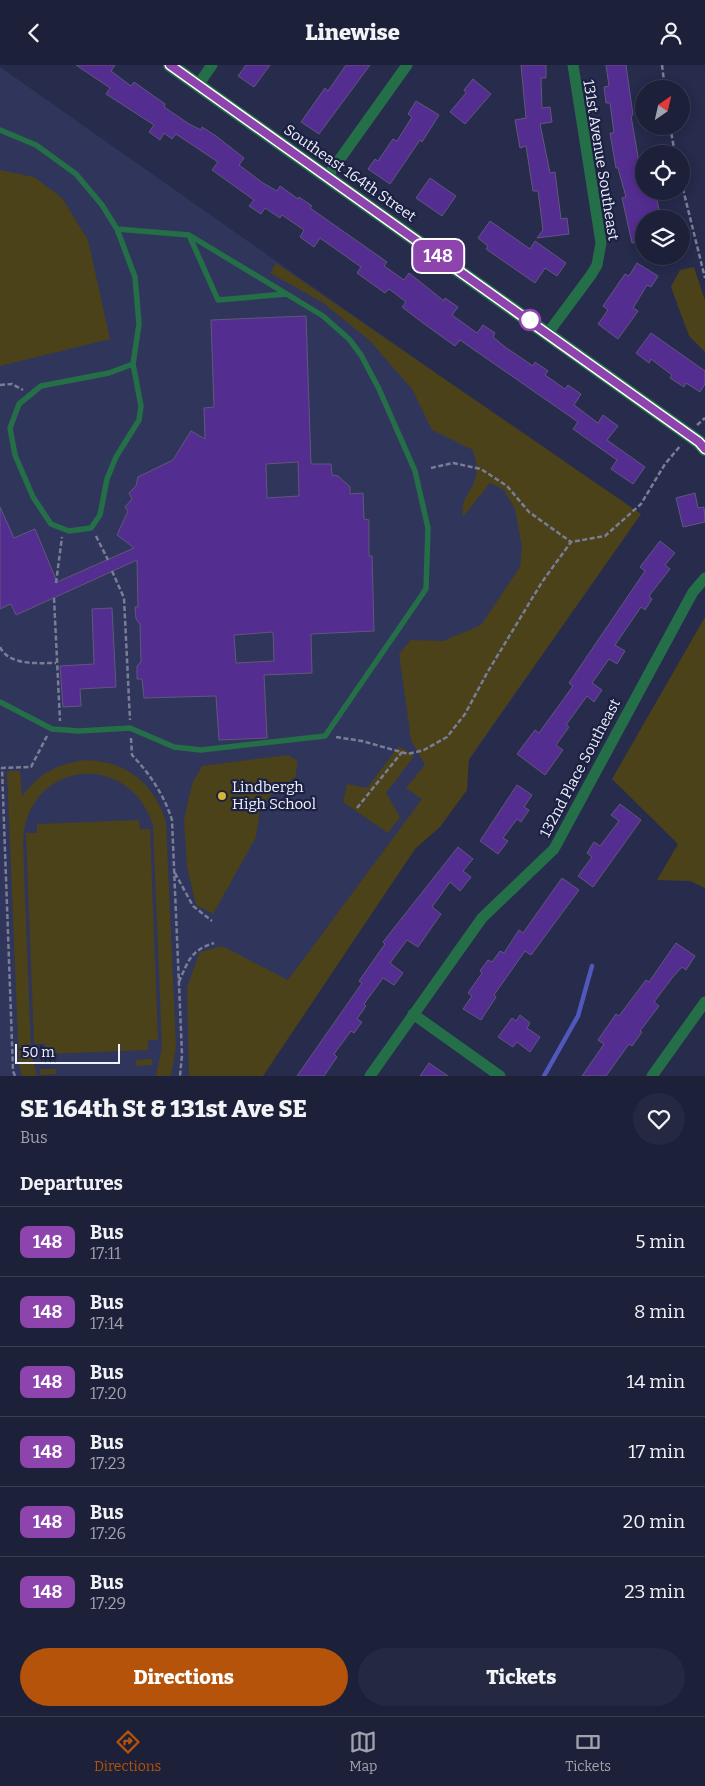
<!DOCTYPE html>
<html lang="en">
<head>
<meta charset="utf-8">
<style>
  body { margin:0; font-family:Bitter,serif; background:#252841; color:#f1f3f6; height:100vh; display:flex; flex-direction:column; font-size:19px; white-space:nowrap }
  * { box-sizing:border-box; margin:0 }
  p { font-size:16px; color:#a0a3ae }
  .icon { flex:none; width:28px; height:28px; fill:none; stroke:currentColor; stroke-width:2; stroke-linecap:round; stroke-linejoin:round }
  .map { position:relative; height:1011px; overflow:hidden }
  .sheet { display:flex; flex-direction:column; background:#1d2039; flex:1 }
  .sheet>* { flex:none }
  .badge { padding:0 10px; border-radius:8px; font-size:18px; line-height:32px }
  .needle { width:32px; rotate:34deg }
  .buttons { position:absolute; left:635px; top:15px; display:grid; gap:10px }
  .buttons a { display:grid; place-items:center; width:55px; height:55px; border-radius:50%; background:#1d2039; box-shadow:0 2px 12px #0003,0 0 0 1px #3b3e53; font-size:25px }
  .scale { position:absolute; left:15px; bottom:12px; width:105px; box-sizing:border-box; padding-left:5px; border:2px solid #eef1fe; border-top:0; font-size:14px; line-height:18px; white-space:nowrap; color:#eef1fe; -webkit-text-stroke:4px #1d2141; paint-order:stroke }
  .map>.badge { position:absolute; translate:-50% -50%; box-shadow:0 0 0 2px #fff }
  h2 { padding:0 20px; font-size:19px; line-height:45px }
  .round { display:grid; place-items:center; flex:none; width:52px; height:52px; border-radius:26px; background:#252841 }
  .overview { display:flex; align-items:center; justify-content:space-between; height:85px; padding:0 20px }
  h1 { font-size:24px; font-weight:800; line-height:38px }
  .cta { display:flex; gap:10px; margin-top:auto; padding:10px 20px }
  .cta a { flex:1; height:58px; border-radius:30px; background:#b45309; color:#fff; font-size:20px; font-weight:800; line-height:58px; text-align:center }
  .cta a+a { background:#252841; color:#f1f3f6 }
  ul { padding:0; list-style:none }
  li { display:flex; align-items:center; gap:15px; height:70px; padding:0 20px; border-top:1px solid #3b3e53 }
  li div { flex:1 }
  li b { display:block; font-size:19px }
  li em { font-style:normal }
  li .badge { min-width:55px; font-weight:700; text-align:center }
  header { display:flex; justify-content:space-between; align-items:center; height:65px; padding:0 20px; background:#1d2039; font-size:22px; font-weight:800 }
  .tabs { display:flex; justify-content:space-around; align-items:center; height:70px; border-top:1px solid #3b3e53; background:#1d2039; font-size:14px; color:#a0a3ae }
  .tabs a { display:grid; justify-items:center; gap:2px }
  .tabs .selected { color:#b45309 }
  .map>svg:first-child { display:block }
  .built { fill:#30355b }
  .green { fill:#4b4219 }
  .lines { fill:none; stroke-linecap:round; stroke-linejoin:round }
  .stream { stroke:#5158bc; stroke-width:4.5 }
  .building { fill:#542d91; stroke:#61577b; fill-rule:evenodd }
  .path { stroke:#7a7d96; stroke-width:2.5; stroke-dasharray:5 2.5; stroke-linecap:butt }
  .service { stroke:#246f47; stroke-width:5.5 }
  .minor { stroke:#246f47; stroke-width:11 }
  .tertiary { stroke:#246f47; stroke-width:14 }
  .line-casing { stroke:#fff; stroke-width:11 }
  .line { stroke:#8e44ad; stroke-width:8 }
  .stop-dot { fill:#fff; stroke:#8e44ad; stroke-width:2.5 }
  .poi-dot { fill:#d2b635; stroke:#1d2141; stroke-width:2 }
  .labels { text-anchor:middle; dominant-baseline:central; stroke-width:4.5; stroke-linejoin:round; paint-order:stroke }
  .street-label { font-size:15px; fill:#eef1fe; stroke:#1d2141 }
  .poi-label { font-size:15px; fill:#eef1fe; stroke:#1d2141; text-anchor:start }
</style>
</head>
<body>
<header><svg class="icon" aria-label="back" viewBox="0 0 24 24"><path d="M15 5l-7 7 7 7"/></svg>Linewise<svg class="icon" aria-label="person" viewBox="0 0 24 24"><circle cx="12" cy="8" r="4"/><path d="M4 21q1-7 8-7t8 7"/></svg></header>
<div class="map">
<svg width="705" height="1011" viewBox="0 0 705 1011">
  <rect width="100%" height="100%" fill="#272b4c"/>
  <path class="built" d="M0 2 639 451 249 1011H0Z"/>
  <path class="green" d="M0 105 34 112 62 133 88 175 110 274 0 301Z
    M276 198 641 449 469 694 467 725 440 762 415 784 263 1011H189L187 922 200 887 222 881 288 915 422 734 406 723 425 700 411 675 399 589 411 575 443 576 481 560 520 502 522 483 515 444 503 424 490 418 463 452C460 433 470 430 475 414 478 405 476 395 473 385L432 365 412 324 369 275 322 237 270 208Z
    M694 202 705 235V287L689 271 671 222 680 205Z
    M705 552V823L690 816 657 815 678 779 612 714Z
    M399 681 414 691 386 728 400 752 388 768 343 737 347 719 367 723Z
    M288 690 298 696 295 713 272 728 260 744 256 772 213 849 196 840 187 802 184 755 192 719 202 701Z
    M86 695C126 696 154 718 166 757L176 982 171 1011H156L162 982 153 760C129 684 27 695 23 776L31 987 37 1011H22L19 999 7 706H20L22 731C38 709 58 698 86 695Z
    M139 755 140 764H150L158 975H148V985L46 989 45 979H34L26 768H37V759Z
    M152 994V1000L136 1001V995Z
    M40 1004H56V1009L40 1010Z"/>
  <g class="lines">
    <path class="stream" d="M544 1011 578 951 592 901"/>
  </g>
  <path class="building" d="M76 0H115L111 6 131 21 134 17 165 39 164 42 189 59 201 65 202 62 216 71 244 93 239 100 263 118 277 126 280 121 298 134 299 132 312 141 310 143 387 197 384 201 404 215 409 208 444 236 445 233 458 242 452 250 477 268 483 260 495 268 493 272 505 282 533 301 535 297 548 306 545 310 565 324 568 320 581 329 574 340 598 358 603 350 618 361 607 375 645 402 633 419 611 404 617 395 573 364 578 357 460 275 455 281 427 261 402 242 406 237 389 224 385 228 357 208 361 202 320 173 314 182 300 172 304 165 282 150 280 153 265 143 261 149 249 141 254 135 212 105 218 97 176 69 172 74 164 68 160 75 149 67 154 60 106 29 110 23Z
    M246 0H270L254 22 238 11Z
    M346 0H370L319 69 301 57 325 23 328 26Z
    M521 0H546V13H541L542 43 550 42 552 57 540 59 550 108 555 107 561 154 567 153 569 169 537 173 543 165 538 126H533L526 81 520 83 515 55 526 53Z
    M606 0H626L633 50 631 51 642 115 644 114V126H655L661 154H644V176L632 178 622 133 626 132 618 103H616L610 68H614L610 38H606L604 22 609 21Z
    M473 14 491 29 465 59 450 47 466 28 464 25Z
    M416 36 439 50 422 77 420 75 390 119 368 104 375 94 378 96 393 74 397 76 412 52 408 49Z
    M430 113 456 131 442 151 416 133Z
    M490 156 530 184 535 176 566 198 557 211 545 203 535 218 486 184 488 181 478 173Z
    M637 198 658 211 651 222 647 220 633 243 638 246 618 274 598 259 608 245 603 241 625 209 629 211Z
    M306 251 311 399H331L332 410 338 411 350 422V429L363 428 364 454 369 455V491H372L374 566 311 569 312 608 264 610 267 673 219 675 216 631 144 633 142 614H137V601L141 597 140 559 136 554 135 542H138L137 495 16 550 11 539 0 544V442L14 473 35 464 57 517 134 483 117 470 128 446 125 442 132 434 129 428 136 421 138 412 173 395 191 366 205 374 204 343 214 342 211 255ZM298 397 299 431 267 433 266 399ZM273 567 274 596 236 598 234 570Z
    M651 268 705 306V319L700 327 686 318 684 322 670 313 672 310 651 294 649 298 636 288Z
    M695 428 698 443 704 442 705 457 683 462 676 433Z
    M660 476 675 488 665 500 670 504 649 531 652 534 645 545 641 542 615 580 625 586 617 599 609 594 592 618 602 625 594 637 587 631 566 660 569 662 556 680 563 685 545 710 517 689 535 665 539 668 573 621 569 618 645 506 640 502Z
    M112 543 116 622 80 624 81 641 63 642 60 601 94 599 92 544Z
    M517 720 532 730 524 742 529 745 521 757 517 754 503 773 508 776 498 789 480 776Z
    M620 739 641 755 593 822 578 811 592 792 587 788 594 777 600 781 619 756 611 750Z
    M458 782 473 794 463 806 471 812 460 826 450 817 432 842 441 849 418 882 407 875 390 898 403 908 394 920 383 913 364 939 366 941 357 954 362 957 354 968 351 966 334 989 337 992 324 1011H297L362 918 359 916 385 879 383 877Z
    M562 813 579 825 531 890 525 886 494 930 496 932 481 955 463 944 472 931 468 928 482 908 480 906 488 895 492 897 500 886 504 888 519 865 523 868Z
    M676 878 695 891 686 905 682 902 672 913 654 937 659 941 640 966 642 967 632 981 629 979 606 1011H582L604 979 598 975 616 949 619 951 646 915 649 917Z
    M520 950 530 958 527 963 540 972 530 987 517 977 513 982 498 972 512 953 516 956Z
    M429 998 448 1011H420Z"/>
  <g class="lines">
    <path class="path" d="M662 0 665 24
      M670 61 675 89
      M681 116 705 213
      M0 320 12 319 23 325
      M697 360 705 353
      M431 403 453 398 481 404 507 421 529 447 571 477
      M96 471 108 495
      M112 506 124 533 130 655
      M56 518 62 472
      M54 533 60 656
      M0 582C9 601 38 598 56 598
      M336 672 362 676 408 689 424 685 447 672 465 649 487 608 542 517 571 477 605 471 641 439 665 399 681 380
      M131 673 132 690C150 709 164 730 172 755L182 990 180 1011
      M357 743 402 687
      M175 808 193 841 212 856
      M179 917C188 896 191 885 214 878
      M15 1011 13 1006 2 703 31 702 47 671"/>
    <path class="service" d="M0 65 36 80 76 109 102 140 117 164 135 212 139 259 133 299 141 341 139 355 116 392 107 414 100 450 91 463 69 466 51 459 33 432 15 390 10 363 19 339 41 321 109 308 133 299
      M189 170 218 235 286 229
      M0 637 52 664 79 666 130 663 174 682 201 685 325 671 426 524 428 463 415 406 379 324 361 290 349 274 323 251 189 170 117 164"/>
    <path class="minor" d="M198 20 212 0
      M327 112 407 0
      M548 268 591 210 597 200 601 178 573 0
      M413 949 500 1011
      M370 1011 482 853 554 784 693 527 705 513
      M652 1011 705 937"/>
    <path class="tertiary" d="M170 0 699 377 705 384"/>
  </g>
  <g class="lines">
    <defs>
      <path id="line" d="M170 0 699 377 705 384"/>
    </defs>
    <use href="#line" class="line-casing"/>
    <use href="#line" class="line"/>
  </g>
  <circle class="stop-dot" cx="530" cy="255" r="10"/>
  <circle class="poi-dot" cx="222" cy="731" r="5"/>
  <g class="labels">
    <g class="street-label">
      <text transform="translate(601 95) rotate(81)">131st Avenue Southeast</text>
      <text transform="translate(350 108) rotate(35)">Southeast 164th Street</text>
      <text transform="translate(580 703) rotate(-62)">132nd Place Southeast</text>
    </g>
    <g class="poi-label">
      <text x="232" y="722">Lindbergh<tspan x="232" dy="17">High School</tspan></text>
    </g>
  </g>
</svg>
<div class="buttons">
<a><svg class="needle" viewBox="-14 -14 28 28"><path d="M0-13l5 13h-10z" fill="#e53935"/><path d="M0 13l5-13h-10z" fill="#a0a3ae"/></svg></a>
<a><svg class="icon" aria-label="locate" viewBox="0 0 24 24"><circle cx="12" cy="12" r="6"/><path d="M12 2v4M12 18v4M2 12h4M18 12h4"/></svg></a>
<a><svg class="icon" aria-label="layers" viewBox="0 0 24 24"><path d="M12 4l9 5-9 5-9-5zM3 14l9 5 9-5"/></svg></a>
</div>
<div class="scale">50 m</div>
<b class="badge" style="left:438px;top:191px;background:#8e44ad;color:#fff">148</b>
</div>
<section class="sheet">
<div class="overview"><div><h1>SE 164th St &amp; 131st Ave SE</h1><p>Bus</p></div><a class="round"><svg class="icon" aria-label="heart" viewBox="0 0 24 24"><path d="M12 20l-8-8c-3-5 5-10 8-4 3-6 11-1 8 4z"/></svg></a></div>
<h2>Departures</h2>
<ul>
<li><span class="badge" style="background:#8e44ad;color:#fff">148</span><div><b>Bus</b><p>17:11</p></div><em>5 min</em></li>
<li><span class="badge" style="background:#8e44ad;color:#fff">148</span><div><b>Bus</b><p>17:14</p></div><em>8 min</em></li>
<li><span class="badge" style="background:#8e44ad;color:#fff">148</span><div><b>Bus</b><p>17:20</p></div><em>14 min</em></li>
<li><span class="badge" style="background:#8e44ad;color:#fff">148</span><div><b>Bus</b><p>17:23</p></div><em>17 min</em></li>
<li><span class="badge" style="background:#8e44ad;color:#fff">148</span><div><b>Bus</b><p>17:26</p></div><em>20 min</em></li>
<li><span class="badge" style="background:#8e44ad;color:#fff">148</span><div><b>Bus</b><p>17:29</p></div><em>23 min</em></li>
</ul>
<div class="cta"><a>Directions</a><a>Tickets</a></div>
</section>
<nav class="tabs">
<a class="selected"><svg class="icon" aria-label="directions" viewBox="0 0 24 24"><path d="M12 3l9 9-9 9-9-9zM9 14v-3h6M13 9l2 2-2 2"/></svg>Directions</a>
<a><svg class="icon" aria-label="map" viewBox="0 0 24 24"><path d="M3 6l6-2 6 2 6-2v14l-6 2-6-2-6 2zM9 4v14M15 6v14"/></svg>Map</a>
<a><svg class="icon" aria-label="tickets" viewBox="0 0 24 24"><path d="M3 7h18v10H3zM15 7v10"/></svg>Tickets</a>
</nav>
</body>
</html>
